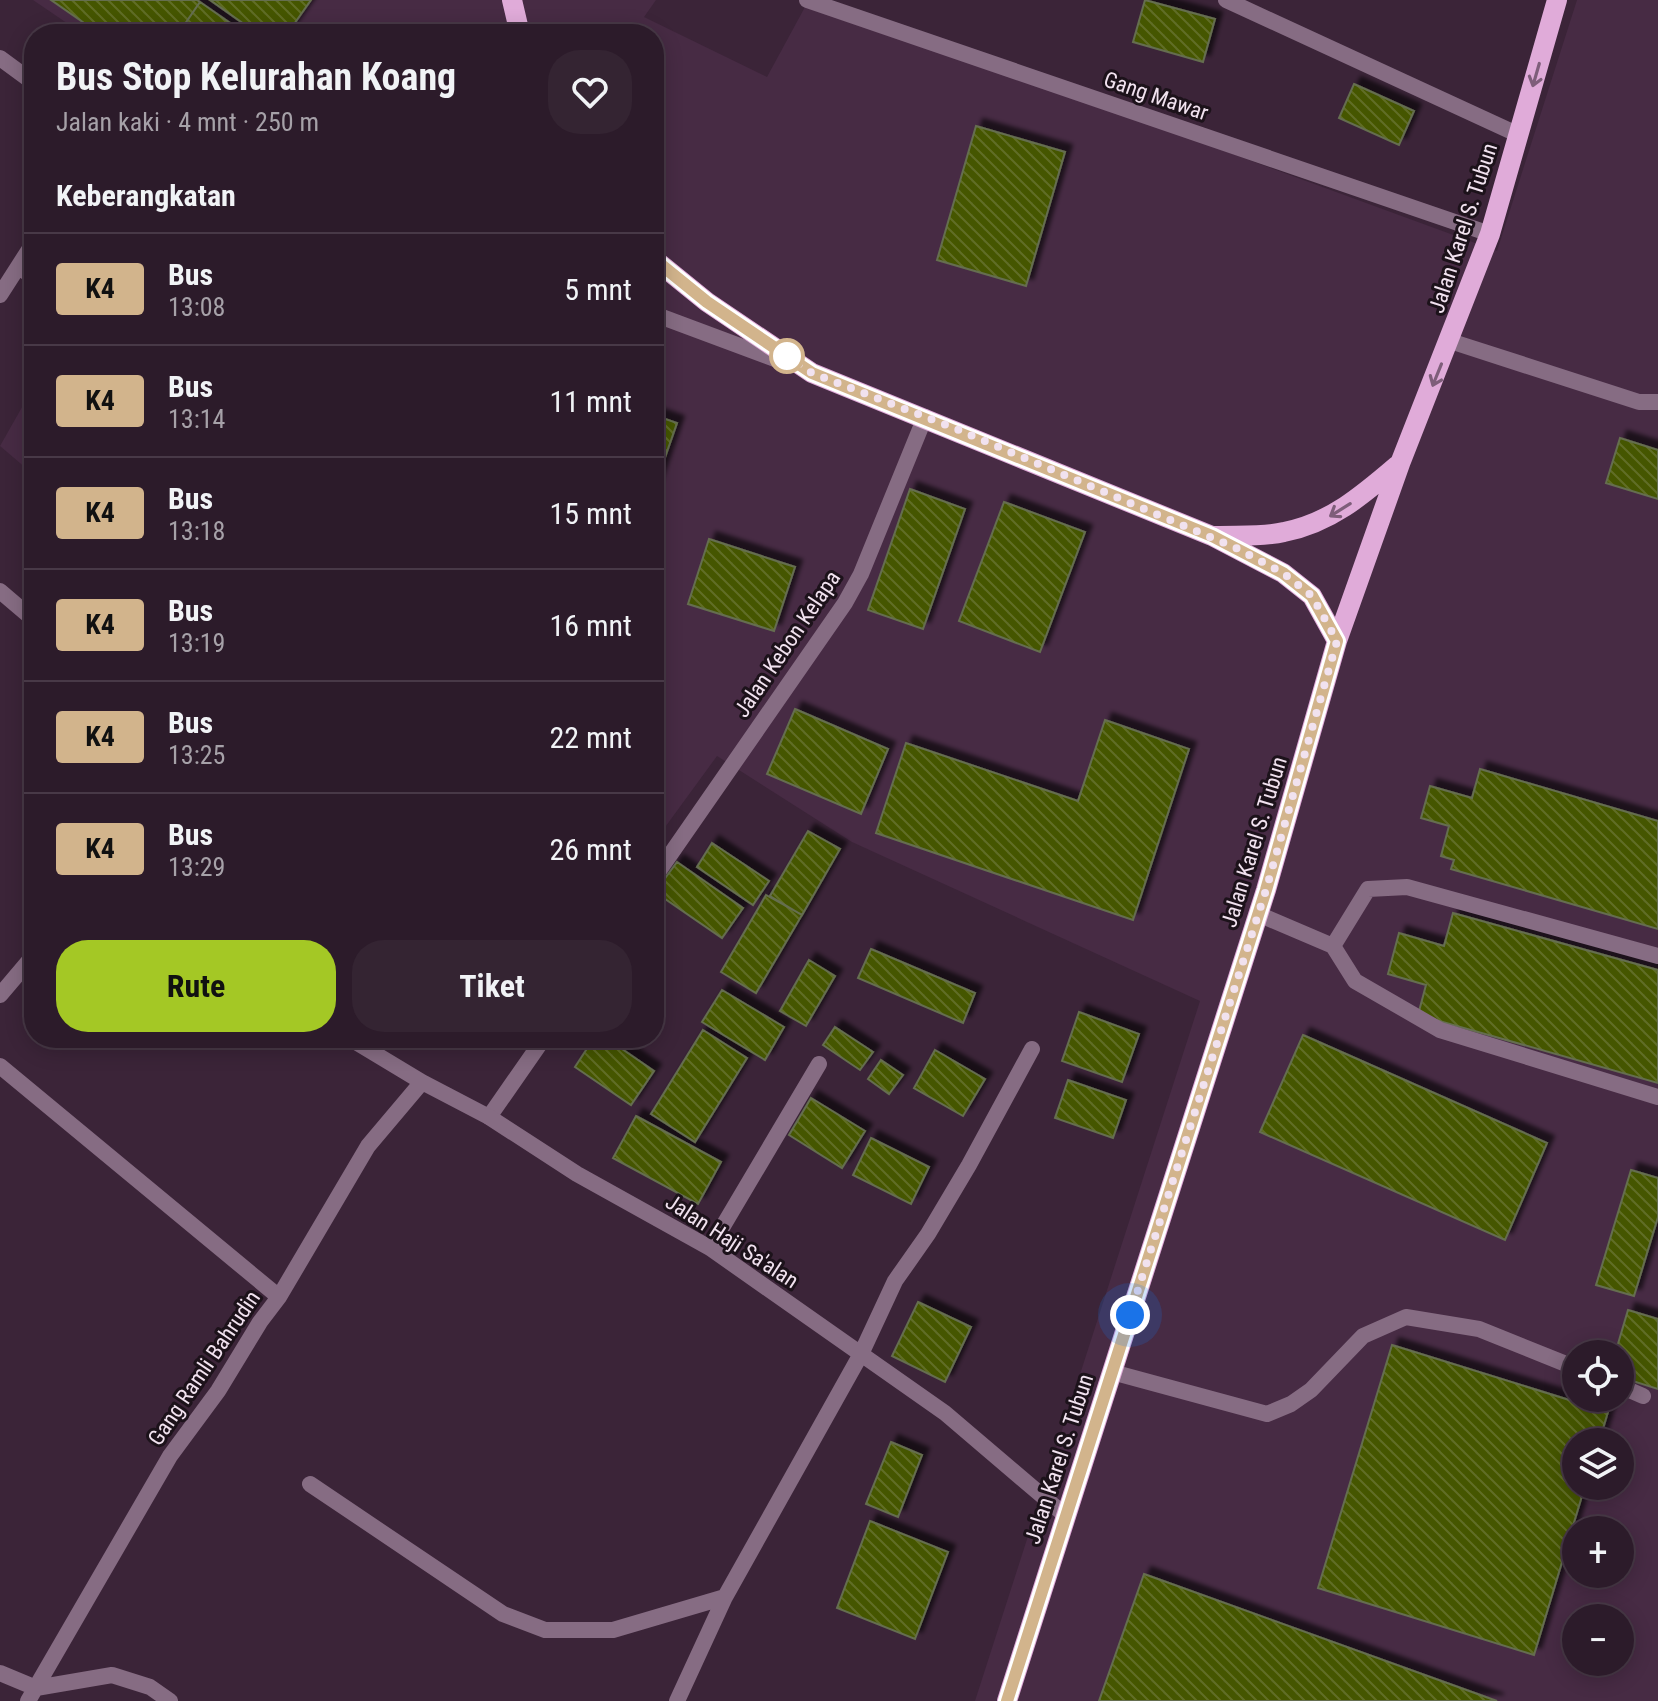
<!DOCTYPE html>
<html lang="id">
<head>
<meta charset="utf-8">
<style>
  body { margin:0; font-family:"Roboto Condensed",sans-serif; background:#342432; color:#f1f3f6; height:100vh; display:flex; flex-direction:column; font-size:30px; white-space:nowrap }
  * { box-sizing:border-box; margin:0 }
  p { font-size:26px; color:#a6a1a8 }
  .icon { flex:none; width:44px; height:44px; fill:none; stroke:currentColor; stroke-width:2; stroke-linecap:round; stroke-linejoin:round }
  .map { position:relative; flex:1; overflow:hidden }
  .sheet { position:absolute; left:24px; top:24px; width:640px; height:1024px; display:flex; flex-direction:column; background:#2c1b2a; border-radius:32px; box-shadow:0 4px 20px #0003,0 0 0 2px #483947 }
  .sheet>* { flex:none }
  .badge { padding:0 16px; border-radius:6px; font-size:28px; line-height:52px }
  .fabs { position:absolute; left:1562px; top:1340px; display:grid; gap:16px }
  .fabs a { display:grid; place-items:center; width:72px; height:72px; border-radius:50%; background:#2c1b2a; box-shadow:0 4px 20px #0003,0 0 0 2px #483947; font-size:40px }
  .you { position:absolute; width:40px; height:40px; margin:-20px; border:6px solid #fff; border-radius:50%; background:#1a73e8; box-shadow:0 0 0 12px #1a73e833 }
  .map>.badge { position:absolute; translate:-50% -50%; box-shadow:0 0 0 4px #fff }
  h2 { padding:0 32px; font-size:30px; line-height:72px }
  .round { display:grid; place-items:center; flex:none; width:84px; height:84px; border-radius:32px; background:#342432 }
  .summary { display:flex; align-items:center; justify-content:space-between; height:136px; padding:0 32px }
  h1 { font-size:38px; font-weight:700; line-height:60px }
  .action { display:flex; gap:16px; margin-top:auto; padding:16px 32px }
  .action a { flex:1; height:92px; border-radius:32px; background:#a4c825; color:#111; font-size:32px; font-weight:700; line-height:92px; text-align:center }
  .action a+a { background:#342432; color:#f1f3f6 }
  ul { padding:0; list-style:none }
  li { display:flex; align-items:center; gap:24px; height:112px; padding:0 32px; border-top:2px solid #483947 }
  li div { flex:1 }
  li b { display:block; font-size:30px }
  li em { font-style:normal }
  li .badge { min-width:88px; font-weight:700; text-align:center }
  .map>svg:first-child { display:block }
  .built { fill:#472b44; fill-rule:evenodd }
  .building { fill:url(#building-back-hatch); stroke:#656e50; stroke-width:2; filter:url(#shadow) }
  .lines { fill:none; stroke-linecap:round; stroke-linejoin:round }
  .lane { stroke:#866c83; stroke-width:16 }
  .street { stroke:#866c83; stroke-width:16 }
  .primary { stroke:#e0abd9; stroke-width:20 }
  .oneway { stroke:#7e5e7a }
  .line-casing { stroke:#fff; stroke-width:18 }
  .line { stroke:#d2b48c; stroke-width:12 }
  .walk { stroke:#f1e2ef; stroke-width:8; stroke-dasharray:0 14.4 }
  .stop-dot { fill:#fff; stroke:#d2b48c; stroke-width:4 }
  .labels { text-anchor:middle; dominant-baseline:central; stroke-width:6; stroke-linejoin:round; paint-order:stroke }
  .street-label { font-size:22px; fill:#f1e2ef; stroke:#1c121a }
</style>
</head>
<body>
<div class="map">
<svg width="1658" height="1701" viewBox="0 0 1658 1701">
  <defs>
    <pattern id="building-back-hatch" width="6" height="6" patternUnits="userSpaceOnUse" patternTransform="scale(2)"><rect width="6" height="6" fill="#455602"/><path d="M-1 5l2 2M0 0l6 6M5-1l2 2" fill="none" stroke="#606e27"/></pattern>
    <filter id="shadow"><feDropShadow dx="7" dy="-7" stdDeviation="2" flood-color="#0009"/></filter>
  </defs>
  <rect width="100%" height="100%" fill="#3b2438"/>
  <path class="built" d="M33 0H656L644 17 767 77 805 7 1192 139 1497 251 1577 0H1658V1701H975L1200 1001 852 842 717 756 663 830 654 823V34H83ZM1576 1354H1620V1398H1576ZM1576 1442H1620V1486H1576ZM1576 1530H1620V1574H1576ZM1576 1618H1620V1662H1576Z
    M34 386V475L0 446Z"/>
  <path class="building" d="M51 0H197L200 2 178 34H100Z
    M210 0H311L287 34H258Z
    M1145 0 1215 19 1203 62 1133 42Z
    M200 2 246 34H178Z
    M1354 84 1414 111 1399 145 1339 118Z
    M976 126 1065 152 1026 286 937 260Z
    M654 415 677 423 654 489Z
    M1620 438 1658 450V499L1606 483Z
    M910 489 965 509 923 629 868 610Z
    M1004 502 1085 532 1040 652 959 621Z
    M709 539 795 567 774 631 688 604Z
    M795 709 888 749 861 814 767 774Z
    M1105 720 1189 749 1133 920 876 833 906 743 1078 801Z
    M1480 769 1658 821V929L1451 869 1454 860 1441 856 1449 826 1421 818 1430 786 1472 798Z
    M808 831 840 849 802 915 770 896Z
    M712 843 769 881 753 905 697 867Z
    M677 862 743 908 722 938 655 892Z
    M766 895 802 915 756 993 721 972Z
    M1453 913 1658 970V1083L1418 1015 1426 985 1388 974 1399 933 1444 946Z
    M871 949 975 993 963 1023 858 978Z
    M809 960 835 976 806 1026 780 1011Z
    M722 990 784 1027 765 1060 702 1022Z
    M1079 1012 1139 1034 1122 1082 1062 1061Z
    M835 1027 873 1052 860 1070 823 1045Z
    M703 1030 747 1058 695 1142 651 1114Z
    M1303 1035 1547 1143 1505 1240 1260 1132Z
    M594 1038H606L654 1071 631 1105 575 1067Z
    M935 1050 985 1079 963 1116 914 1088Z
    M881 1060 903 1075 889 1094 868 1079Z
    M1068 1080 1126 1100 1113 1138 1055 1118Z
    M811 1098 865 1131 842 1168 789 1135Z
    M636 1116 721 1162 698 1204 613 1158Z
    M871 1138 929 1167 911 1204 853 1175Z
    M1631 1170 1658 1178V1217L1634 1296 1596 1285Z
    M918 1302 971 1327 945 1382 892 1356Z
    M1628 1310 1658 1319V1389L1620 1377V1354H1615Z
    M1392 1345 1608 1412 1599 1442H1576V1486H1585L1534 1655 1318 1588Z
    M891 1442 922 1455 898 1517 866 1504Z
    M870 1521 948 1552 915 1639 837 1608Z
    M1144 1574 1497 1701H1099Z"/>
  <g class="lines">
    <path class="lane" d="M654 314 791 365
      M1450 341 1639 402H1658
      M654 878 845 603 861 574 925 417
      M1258 914 1333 946 1355 981 1440 1030 1658 1097
      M1333 946 1368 889 1407 887 1658 956
      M489 1117 544 1038
      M1112 1372 1267 1414 1291 1404 1311 1390 1363 1336 1406 1317 1479 1329 1576 1368
      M1620 1386 1643 1396"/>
    <path class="street" d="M807 0 1490 234
      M1226 0 1519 135
      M0 58 34 83
      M19 266 34 279
      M0 295 34 242
      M0 591 34 620
      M0 995 34 955
      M349 1038 422 1082 489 1117 577 1174 710 1248 945 1413 1066 1516
      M0 1066 279 1297
      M710 1248 819 1064
      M310 1484 503 1614 545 1630H613L725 1597
      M0 1673 36 1688 112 1675 150 1687 170 1701
      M28 1701 170 1456 218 1391 260 1322 279 1297 368 1146 422 1082
      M677 1701 725 1597 861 1354 895 1281 928 1234 969 1165 1032 1049"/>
    <path class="primary" d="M512 0 520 34
      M654 259 707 302 812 373 1212 536 1283 573 1312 596 1337 641
      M1216 536C1238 535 1263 537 1284 532 1331 523 1364 494 1399 464
      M1007 1701 1266 890 1337 641 1401 461 1490 234 1557 0"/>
  </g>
  <defs><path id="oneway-shaft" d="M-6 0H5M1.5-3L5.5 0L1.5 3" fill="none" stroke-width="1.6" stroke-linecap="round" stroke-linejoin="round" transform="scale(2)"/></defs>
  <g class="oneway">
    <use href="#oneway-shaft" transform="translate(1536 75) rotate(106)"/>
    <use href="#oneway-shaft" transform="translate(1437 375) rotate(112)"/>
    <use href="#oneway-shaft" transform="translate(1340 510) rotate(148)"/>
  </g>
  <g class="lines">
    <defs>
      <path id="line" d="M654 259 707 302 812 373 1212 536 1283 573 1312 596 1337 641 1266 890 1007 1701"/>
    </defs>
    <use href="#line" class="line-casing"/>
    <use href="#line" class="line"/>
    <path class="walk" d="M787 356 812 373 954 428 1236 548 1283 573 1312 596 1337 641 1266 890 1130 1315"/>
  </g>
  <circle class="stop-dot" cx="787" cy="356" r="16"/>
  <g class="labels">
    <g class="street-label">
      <text transform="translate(1156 96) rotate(19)">Gang Mawar</text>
      <text transform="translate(1463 228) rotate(-72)">Jalan Karel S. Tubun</text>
      <text transform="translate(787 644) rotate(-56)">Jalan Kebon Kelapa</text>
      <text transform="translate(1254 842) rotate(-73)">Jalan Karel S. Tubun</text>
      <text transform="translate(732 1241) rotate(33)">Jalan Haji Sa'alan</text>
      <text transform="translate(204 1368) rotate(-56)">Gang Ramli Bahrudin</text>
      <text transform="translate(1059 1459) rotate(-72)">Jalan Karel S. Tubun</text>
    </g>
  </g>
</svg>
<div class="fabs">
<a><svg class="icon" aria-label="locate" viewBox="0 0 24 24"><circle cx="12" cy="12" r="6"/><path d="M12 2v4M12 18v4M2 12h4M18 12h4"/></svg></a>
<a><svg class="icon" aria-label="layers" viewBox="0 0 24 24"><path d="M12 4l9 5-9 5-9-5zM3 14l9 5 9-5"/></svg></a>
<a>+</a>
<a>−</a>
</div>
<div class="you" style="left:1130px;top:1315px"></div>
<section class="sheet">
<div class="summary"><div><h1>Bus Stop Kelurahan Koang</h1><p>Jalan kaki · 4 mnt · 250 m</p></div><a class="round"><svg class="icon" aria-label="heart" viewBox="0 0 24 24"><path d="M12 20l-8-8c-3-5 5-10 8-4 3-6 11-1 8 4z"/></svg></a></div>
<h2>Keberangkatan</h2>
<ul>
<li><span class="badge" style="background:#d2b48c;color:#111">K4</span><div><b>Bus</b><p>13:08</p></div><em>5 mnt</em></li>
<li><span class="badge" style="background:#d2b48c;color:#111">K4</span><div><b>Bus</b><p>13:14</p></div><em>11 mnt</em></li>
<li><span class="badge" style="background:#d2b48c;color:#111">K4</span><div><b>Bus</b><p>13:18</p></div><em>15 mnt</em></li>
<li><span class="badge" style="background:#d2b48c;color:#111">K4</span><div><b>Bus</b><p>13:19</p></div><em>16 mnt</em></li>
<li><span class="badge" style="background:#d2b48c;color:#111">K4</span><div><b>Bus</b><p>13:25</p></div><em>22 mnt</em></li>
<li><span class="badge" style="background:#d2b48c;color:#111">K4</span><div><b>Bus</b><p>13:29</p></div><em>26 mnt</em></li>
</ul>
<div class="action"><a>Rute</a><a>Tiket</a></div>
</section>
</div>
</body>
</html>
